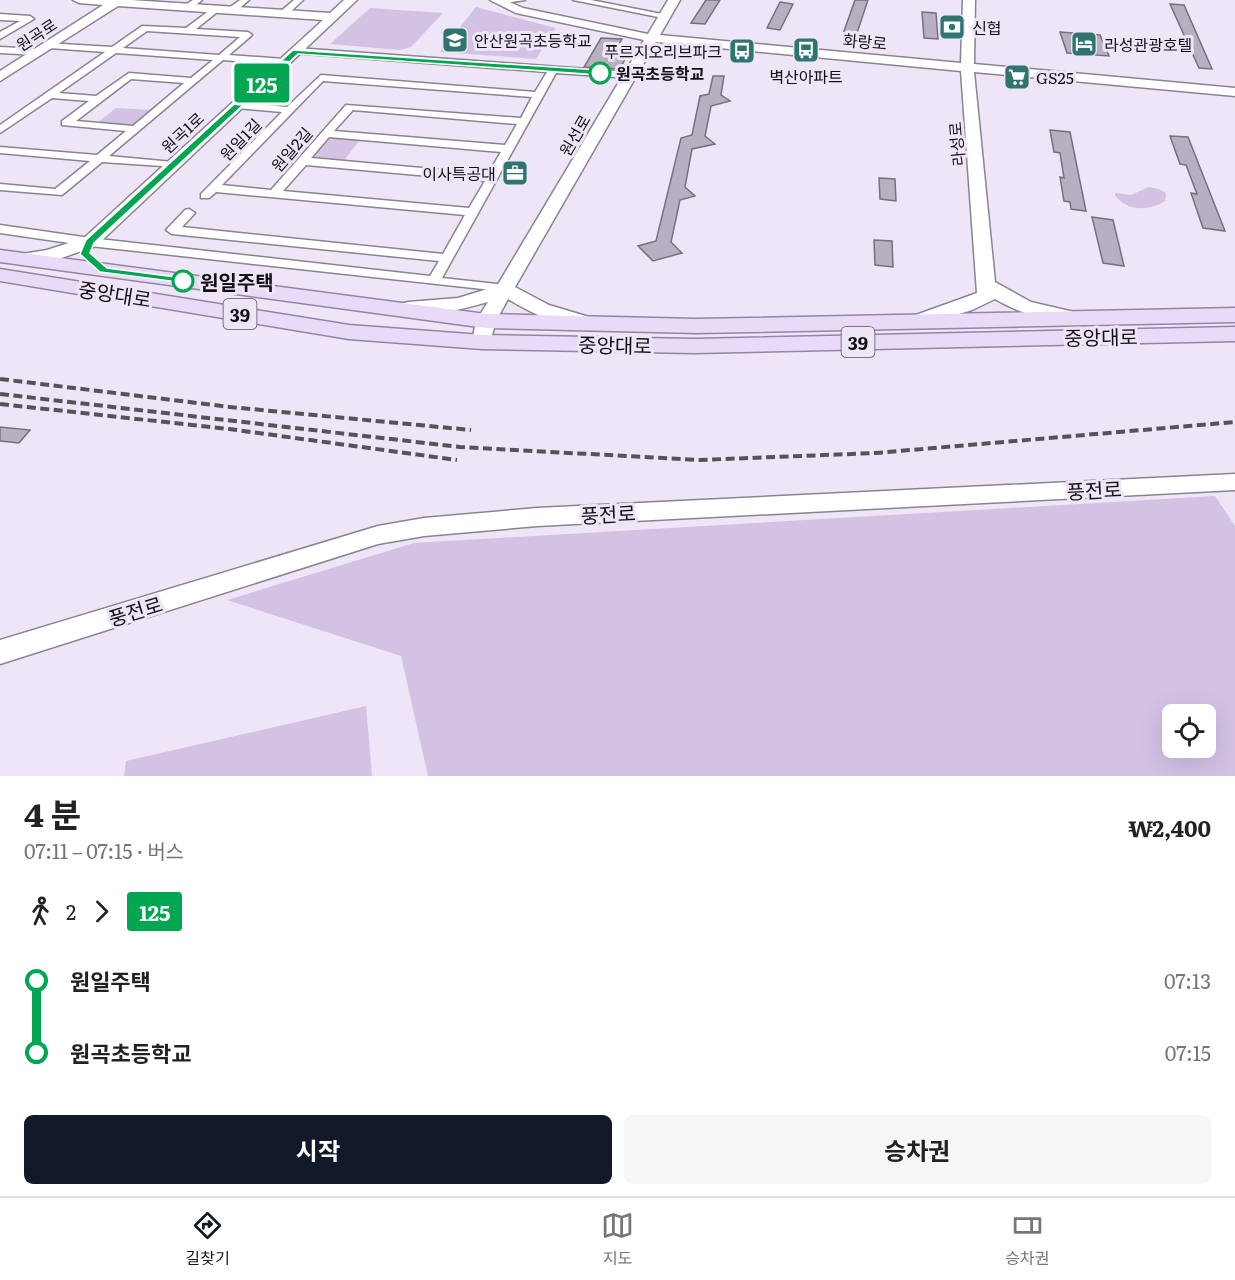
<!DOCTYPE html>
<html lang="ko">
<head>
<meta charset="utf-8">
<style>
  body { margin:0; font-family:Literata,"Noto Sans KR",serif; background:#f6f6f6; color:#222; height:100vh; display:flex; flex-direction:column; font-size:22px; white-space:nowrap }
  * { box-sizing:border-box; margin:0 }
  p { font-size:20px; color:#767676 }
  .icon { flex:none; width:33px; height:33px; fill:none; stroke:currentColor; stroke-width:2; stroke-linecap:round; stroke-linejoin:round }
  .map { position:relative; height:776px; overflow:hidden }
  .sheet { display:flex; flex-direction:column; background:#fff; flex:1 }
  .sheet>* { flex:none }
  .badge { padding:0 12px; border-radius:4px; font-size:21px; line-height:39px }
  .tools { position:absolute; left:1162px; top:704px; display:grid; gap:12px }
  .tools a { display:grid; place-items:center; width:54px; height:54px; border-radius:9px; background:#fff; box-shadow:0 6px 24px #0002; font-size:30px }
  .map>.badge { position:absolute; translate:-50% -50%; box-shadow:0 0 0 3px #fff }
  .legs { display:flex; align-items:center; gap:9px; height:66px; padding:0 24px; font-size:20px }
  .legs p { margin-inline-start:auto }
  .summary { display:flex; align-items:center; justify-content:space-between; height:102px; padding:0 24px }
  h1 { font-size:33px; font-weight:700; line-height:45px }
  .action { display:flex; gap:12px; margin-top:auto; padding:12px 24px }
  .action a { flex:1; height:69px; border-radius:9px; background:#111827; color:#fff; font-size:24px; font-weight:700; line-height:69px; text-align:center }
  .action a+a { background:#f6f6f6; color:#222 }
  ul { padding:0 24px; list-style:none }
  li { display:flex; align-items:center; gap:21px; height:72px; font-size:22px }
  li i { display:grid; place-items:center; width:9px; height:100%; margin:0 8px; background:currentColor }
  li i::after { content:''; width:15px; height:15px; margin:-8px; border:4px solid; border-radius:50%; background:#fff }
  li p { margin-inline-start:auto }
  li:first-child i { background:linear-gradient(#0000 50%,currentColor 0) }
  li:last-child i { background:linear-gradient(currentColor 50%,#0000 0) }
  .dock { display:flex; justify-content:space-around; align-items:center; height:84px; border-top:2px solid #e0e0e0; background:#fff; font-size:16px; color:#767676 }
  .dock a { display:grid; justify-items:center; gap:3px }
  .dock .current { color:#111827 }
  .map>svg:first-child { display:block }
  .green { fill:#d3c2e4; fill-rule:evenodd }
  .building { fill:#b8b0c0; stroke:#77707f; stroke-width:1.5 }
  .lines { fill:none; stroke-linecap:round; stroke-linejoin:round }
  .street-casing { stroke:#8a8392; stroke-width:3 }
  .secondary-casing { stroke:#8a8392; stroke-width:3 }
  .primary-casing { stroke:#9484a5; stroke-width:3 }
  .street { fill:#fff; fill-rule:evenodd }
  .secondary { fill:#fff; fill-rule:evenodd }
  .primary { fill:#e9dbf7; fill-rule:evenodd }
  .rail { stroke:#57525a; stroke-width:4; stroke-dasharray:9 4.5; stroke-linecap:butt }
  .line-1 { fill:#00a651; stroke:#fff; stroke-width:1.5 }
  .stop-1-dot { fill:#fff; stroke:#00a651; stroke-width:3 }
  .labels { text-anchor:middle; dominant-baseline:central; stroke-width:6; stroke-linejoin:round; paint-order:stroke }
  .far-poi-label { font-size:16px; fill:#131015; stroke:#eee6f6; text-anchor:start }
  .far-street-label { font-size:16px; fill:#131015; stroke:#eee6f6 }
  .far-stop-label { font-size:16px; font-weight:bold; fill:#131015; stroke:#eee6f6; text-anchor:start }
  .shield { fill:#eee6f6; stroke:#555058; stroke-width:1.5 }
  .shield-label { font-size:18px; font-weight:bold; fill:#131015 }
  .stop-label { font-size:20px; font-weight:bold; fill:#131015; stroke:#eee6f6; text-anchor:start }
  .street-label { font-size:20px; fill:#131015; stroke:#eee6f6 }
</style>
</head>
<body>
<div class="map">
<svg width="1235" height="776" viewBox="0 0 1235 776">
  <rect width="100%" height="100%" fill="#eee6f6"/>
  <path class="green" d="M476 7 556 28 536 59 440 52Z
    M370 8 443 13 411 47 400 50 330 44Z
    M116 108 153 110 132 126 97 123Z
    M333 138 360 140 342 163 311 158 327 140Z
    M1149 187 1159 189 1166 193 1165 201C1150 211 1126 212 1115 195V193L1131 195Z
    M1215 496 1235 526V776H428L401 656 227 600 414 543ZM1173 714H1206V747H1173Z
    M366 706 372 776H124L126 761Z"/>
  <path class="building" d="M706 0H720L705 24 691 23Z
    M855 0H868L856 36 843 34Z
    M780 2 793 4 780 30 767 28Z
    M1170 4 1184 5 1212 69 1199 68Z
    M922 12 936 13 938 39 924 38Z
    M1060 32 1100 35 1109 56 1067 53Z
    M601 38 622 39 616 49 630 50 620 69 584 67Z
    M713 76H724L721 95 730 101 711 106 705 136 715 144 692 149 685 187 695 196 680 200 671 242 682 253 653 261 638 246 656 241 681 138 692 135 700 96 709 94Z
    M1050 130 1070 132 1086 211 1071 209 1070 202 1064 201 1060 177 1064 178 1060 153 1054 152Z
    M1170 136 1188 137 1225 231 1203 228 1191 193 1197 194 1186 165 1180 164Z
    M879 178 895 179 896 201 880 199Z
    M1092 217 1113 220 1124 266 1103 263Z
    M874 240 892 241 893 267 875 265Z
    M0 427 30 430 19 443 0 441Z"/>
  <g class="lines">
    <defs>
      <path id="street" d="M193 0H202L191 9H185V5Z
        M240 0H249L235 12H229V8Z
        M294 0H303L286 16H280V12Z
        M497 0H525L499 4 495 2Z
        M573 0H591L667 15 663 18Z
        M214 7 221 9 196 29 248 32 252 35 229 55 284 59 289 62 284 65 223 60 109 156 173 162 179 165 177 167 102 162 62 195 0 190V184L55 189 90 161 0 153V147L97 155 126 131 62 125V121L89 101 52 98 0 133V125L105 52 49 48 46 47V43L112 47 142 26 186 28ZM147 31 240 37 219 55 123 48ZM116 53 213 60 191 78 129 73 96 96 59 93ZM131 79 184 83 133 126 76 121Z
        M0 14 30 16 34 19 0 39V32L20 21 0 20Z
        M0 47 38 49 43 52 38 55 0 53Z
        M296 48 629 72 634 75 629 78 556 73 442 278 506 285 513 289 511 292 90 246 0 233V225L90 238 430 276 439 261 172 234 166 230 185 210 189 209 195 213 182 227 443 254 465 215 216 192 209 198H201V194L282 112 237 108 232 105 237 102 287 107 321 75 535 92 547 72 293 53 291 51ZM323 81 532 97 521 118 346 105 271 190 222 185ZM353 110 517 124 505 145 334 131ZM329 137 501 152 488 174 311 158ZM306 165 485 181 469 208 283 191Z"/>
      <path id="secondary" d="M73 0H131L330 13 344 0H357L96 246C73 253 41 269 16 263L13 259 16 255 47 250 84 238 323 20 118 6 0 81V71L103 5 79 3Z
        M490 0H505L523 8 648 34 668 0H680L660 35 961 63 963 0H975L974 64 1235 88V96L974 72 995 282 1031 302 1074 312 1077 316 1074 320C1052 325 1013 310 995 299L972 310 920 326 913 324 910 320 913 316 977 293 961 71 656 42 515 287 549 305 589 317 592 321 589 325C566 331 528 311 508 299L496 321 489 346H475L472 342 476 321 488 302C462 309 428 319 401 312L398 308 401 304 408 302 458 298 497 286 644 40 516 13Z
        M1235 474V490L537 526 424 536 378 544 0 664V640L378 526 424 518 537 508Z"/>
      <path id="primary" d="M0 250 486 314 697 319 1235 308V322L697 333 486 328 0 262Z
        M0 269 349 325 482 335 694 339 1235 327V341L694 353 482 349 349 339 0 281Z"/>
    </defs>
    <use href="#street" class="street-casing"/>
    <use href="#secondary" class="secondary-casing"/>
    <use href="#primary" class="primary-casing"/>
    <use href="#street" class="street"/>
    <use href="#secondary" class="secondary"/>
    <use href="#primary" class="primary"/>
    <path class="rail" d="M0 379 230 407 471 430
      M0 394 460 447 699 460 876 453 1235 422
      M0 404 229 429 457 460"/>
  </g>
  <path class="line-1" d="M293 50 600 70 604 73 600 75 298 54 94 243 90 253 107 268 183 278 188 281 186 283 100 272 82 256 80 254 86 240Z"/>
  <defs>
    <symbol id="bank-square" viewBox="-11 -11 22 22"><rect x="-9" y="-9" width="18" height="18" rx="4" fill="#2d756e" stroke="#eee6f6"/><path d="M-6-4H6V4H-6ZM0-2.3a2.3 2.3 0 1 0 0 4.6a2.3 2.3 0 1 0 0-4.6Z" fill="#fff"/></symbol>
    <symbol id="school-square" viewBox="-11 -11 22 22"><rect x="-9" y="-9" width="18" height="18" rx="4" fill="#2d756e" stroke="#eee6f6"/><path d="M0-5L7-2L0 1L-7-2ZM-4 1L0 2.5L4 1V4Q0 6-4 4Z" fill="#fff"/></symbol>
    <symbol id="hotel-square" viewBox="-11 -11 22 22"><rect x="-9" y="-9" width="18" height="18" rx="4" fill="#2d756e" stroke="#eee6f6"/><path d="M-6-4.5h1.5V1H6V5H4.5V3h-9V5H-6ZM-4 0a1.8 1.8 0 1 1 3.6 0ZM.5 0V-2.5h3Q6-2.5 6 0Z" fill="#fff"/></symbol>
    <symbol id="bus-square" viewBox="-11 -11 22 22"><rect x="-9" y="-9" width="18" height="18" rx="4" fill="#2d756e" stroke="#eee6f6"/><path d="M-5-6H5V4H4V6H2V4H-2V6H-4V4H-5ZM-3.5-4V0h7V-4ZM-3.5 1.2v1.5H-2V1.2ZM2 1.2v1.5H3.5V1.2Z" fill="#fff"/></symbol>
    <symbol id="supermarket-square" viewBox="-11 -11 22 22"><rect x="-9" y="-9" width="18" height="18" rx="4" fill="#2d756e" stroke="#eee6f6"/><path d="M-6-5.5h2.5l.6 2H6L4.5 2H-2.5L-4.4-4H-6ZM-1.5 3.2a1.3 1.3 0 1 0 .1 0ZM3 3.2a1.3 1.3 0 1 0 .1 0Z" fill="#fff"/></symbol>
    <symbol id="office-square" viewBox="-11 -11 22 22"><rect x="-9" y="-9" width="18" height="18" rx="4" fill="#2d756e" stroke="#eee6f6"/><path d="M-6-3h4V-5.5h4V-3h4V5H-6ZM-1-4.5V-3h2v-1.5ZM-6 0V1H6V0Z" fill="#fff"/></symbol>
  </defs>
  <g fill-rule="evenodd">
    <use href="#bank-square" x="937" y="12" width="30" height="30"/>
    <use href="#school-square" x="440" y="25" width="30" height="30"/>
    <use href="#hotel-square" x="1069" y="29" width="30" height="30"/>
    <use href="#bus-square" x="791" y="35" width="30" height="30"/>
    <use href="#bus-square" x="727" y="36" width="30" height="30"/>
    <use href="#supermarket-square" x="1002" y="62" width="30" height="30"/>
    <use href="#office-square" x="500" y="158" width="30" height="30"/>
  </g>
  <g class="stop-1-dot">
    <circle cx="600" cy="73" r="10"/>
    <circle cx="183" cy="281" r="10"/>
  </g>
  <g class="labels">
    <g class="far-poi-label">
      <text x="972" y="27">신협</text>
      <text x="474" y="40">안산원곡초등학교</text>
      <text x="1104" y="44">라성관광호텔</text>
      <text x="722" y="51" text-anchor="end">푸르지오리브파크</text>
      <text x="806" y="76" text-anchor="middle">벽산아파트</text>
      <text x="1036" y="77">GS25</text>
      <text x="496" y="173" text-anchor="end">이사특공대</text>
    </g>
    <g class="far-street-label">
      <text transform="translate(36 34) rotate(-33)">원곡로</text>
      <text transform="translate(865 41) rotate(5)">화랑로</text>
      <text transform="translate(182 132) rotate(-43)">원곡1로</text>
      <text transform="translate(574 135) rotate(-60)">원선로</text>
      <text transform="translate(240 139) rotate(-46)">원일1길</text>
      <text transform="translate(956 144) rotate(-95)">라성로</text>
      <text transform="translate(291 149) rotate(-49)">원일2길</text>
    </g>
    <g class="far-stop-label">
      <text x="616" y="73">원곡초등학교</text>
    </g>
    <g class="shield">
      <rect x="223.5" y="299" width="33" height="30" rx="4.5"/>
      <rect x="841.5" y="327" width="33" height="30" rx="4.5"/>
    </g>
    <g class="shield-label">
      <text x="240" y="314">39</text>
      <text x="858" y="342">39</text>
    </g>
    <g class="stop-label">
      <text x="200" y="281">원일주택</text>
    </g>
    <g class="street-label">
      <text transform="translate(115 293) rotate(9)">중앙대로</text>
      <text transform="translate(1101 336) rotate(-1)">중앙대로</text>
      <text transform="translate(615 344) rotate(1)">중앙대로</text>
      <text transform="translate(1094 489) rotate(-3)">풍전로</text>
      <text transform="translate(608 513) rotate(-3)">풍전로</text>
      <text transform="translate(135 610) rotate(-17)">풍전로</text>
    </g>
  </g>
</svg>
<div class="tools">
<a><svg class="icon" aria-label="locate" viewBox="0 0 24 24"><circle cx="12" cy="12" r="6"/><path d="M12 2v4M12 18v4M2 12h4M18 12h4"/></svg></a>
</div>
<b class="badge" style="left:262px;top:83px;background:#00a651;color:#fff">125</b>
</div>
<section class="sheet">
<div class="summary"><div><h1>4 분</h1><p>07:11 – 07:15 · 버스</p></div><b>₩2,400</b></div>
<div class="legs"><svg class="icon" aria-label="walk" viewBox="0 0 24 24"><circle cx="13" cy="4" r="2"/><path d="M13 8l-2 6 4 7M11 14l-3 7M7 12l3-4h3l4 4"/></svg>2<svg class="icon" aria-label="forward" viewBox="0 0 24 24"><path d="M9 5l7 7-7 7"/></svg><b class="badge" style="background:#00a651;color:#fff">125</b></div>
<ul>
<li><i style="color:#00a651"></i><b>원일주택</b><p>07:13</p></li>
<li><i style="color:#00a651"></i><b>원곡초등학교</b><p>07:15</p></li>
</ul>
<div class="action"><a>시작</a><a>승차권</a></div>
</section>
<nav class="dock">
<a class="current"><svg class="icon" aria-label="directions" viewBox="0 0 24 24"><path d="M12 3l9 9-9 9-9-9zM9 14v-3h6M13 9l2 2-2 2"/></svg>길찾기</a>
<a><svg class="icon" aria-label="map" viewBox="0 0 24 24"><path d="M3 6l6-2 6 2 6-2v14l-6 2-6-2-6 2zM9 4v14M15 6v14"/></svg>지도</a>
<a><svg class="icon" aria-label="tickets" viewBox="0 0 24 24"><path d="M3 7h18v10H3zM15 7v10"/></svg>승차권</a>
</nav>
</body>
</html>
